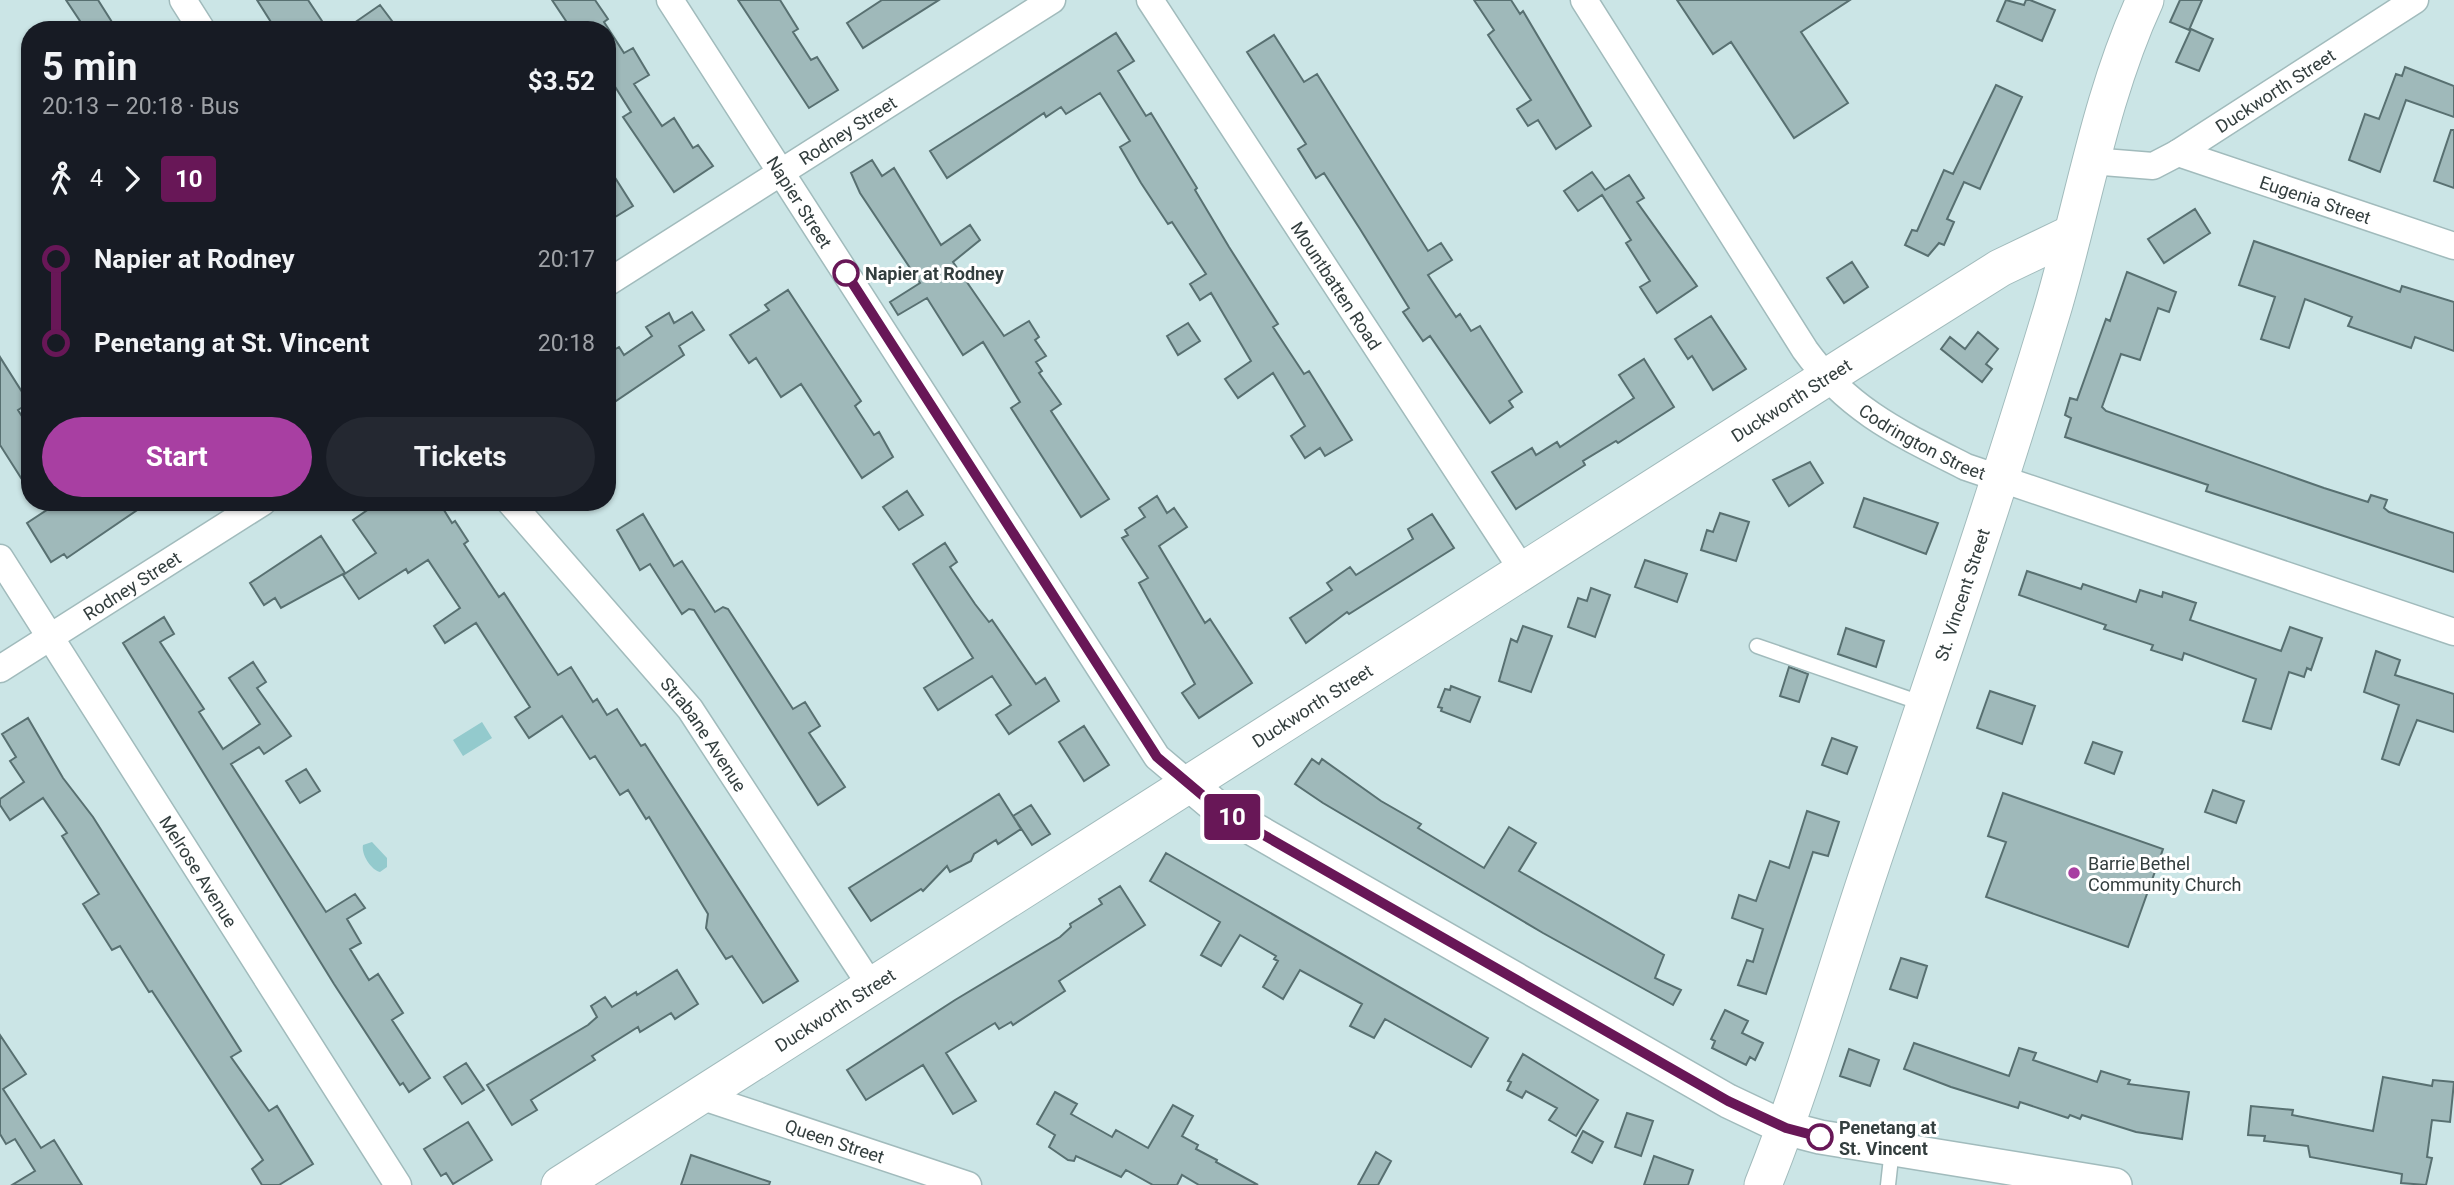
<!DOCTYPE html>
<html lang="en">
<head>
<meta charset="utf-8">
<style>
  body { margin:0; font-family:Roboto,sans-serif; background:#242831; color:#f1f3f6; height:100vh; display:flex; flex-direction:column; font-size:26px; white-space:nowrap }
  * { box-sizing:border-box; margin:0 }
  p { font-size:23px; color:#9ea1a6 }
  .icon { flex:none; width:38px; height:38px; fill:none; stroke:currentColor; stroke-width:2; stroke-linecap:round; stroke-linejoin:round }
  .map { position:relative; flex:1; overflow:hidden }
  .drawer { position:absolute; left:21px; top:21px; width:595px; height:490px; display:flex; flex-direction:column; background:#171b24; border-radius:28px; box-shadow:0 2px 5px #0004 }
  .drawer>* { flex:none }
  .badge { padding:0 14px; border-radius:5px; font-size:24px; line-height:46px }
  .map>.badge { position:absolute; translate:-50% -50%; box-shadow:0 0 0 4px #fff }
  .legs { display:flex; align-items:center; gap:10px; height:77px; padding:0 21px; font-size:23px }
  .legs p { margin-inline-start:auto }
  .head { display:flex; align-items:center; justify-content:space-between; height:119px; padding:0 21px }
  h1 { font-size:38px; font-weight:700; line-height:52px }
  .action { display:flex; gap:14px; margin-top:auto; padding:14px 21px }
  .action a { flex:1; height:80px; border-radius:42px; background:#a83fa2; color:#fff; font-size:28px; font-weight:700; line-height:80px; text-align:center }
  .action a+a { background:#242831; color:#f1f3f6 }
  ul { padding:0 21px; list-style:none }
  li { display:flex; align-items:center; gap:24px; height:84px; font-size:26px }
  li i { display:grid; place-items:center; width:10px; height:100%; margin:0 9px; background:currentColor }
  li i::after { content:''; width:18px; height:18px; margin:-9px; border:5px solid; border-radius:50%; background:#171b24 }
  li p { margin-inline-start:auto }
  li:first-child i { background:linear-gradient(#0000 50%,currentColor 0) }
  li:last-child i { background:linear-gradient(currentColor 50%,#0000 0) }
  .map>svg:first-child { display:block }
  .water { fill:#93cacd }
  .building { fill:#9fb9ba; stroke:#587071; stroke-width:2 }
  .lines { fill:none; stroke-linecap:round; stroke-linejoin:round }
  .service-casing { stroke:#a1bbbc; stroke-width:17 }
  .minor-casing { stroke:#a1bbbc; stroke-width:29 }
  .tertiary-casing { stroke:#a1bbbc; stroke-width:36 }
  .secondary-casing { stroke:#a1bbbc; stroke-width:39 }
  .service { stroke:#fff; stroke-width:14 }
  .minor { stroke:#fff; stroke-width:26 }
  .tertiary { stroke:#fff; stroke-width:33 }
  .secondary { stroke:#fff; stroke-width:37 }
  .line-1-casing { stroke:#fff; stroke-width:16 }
  .line-1 { stroke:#681757; stroke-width:10 }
  .stop-1-dot { fill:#fff; stroke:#681757; stroke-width:3.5 }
  .poi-dot { fill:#a83fa2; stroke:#fff; stroke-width:2.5 }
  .labels { text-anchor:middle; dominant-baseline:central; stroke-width:6; stroke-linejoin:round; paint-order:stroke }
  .street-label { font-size:18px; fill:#333e3e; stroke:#fff }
  .stop-label { font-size:18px; font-weight:bold; fill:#333e3e; stroke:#fff; text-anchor:start }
  .poi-label { font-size:18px; fill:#333e3e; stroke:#fff; text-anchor:start }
</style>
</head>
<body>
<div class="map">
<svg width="2454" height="1185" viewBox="0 0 2454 1185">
  <rect width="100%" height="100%" fill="#cbe5e6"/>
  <path class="water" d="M482 722 492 738 463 756 453 740Z
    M372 842 387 858V867L380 872C371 870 361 854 363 845Z"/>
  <path class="building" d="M66 0H98L117 30H86Z
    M257 0H308L328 30H276Z
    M552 0H595L608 19 604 22 624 53 633 48 649 75 634 84 662 126 674 118 693 148 698 145 713 166 674 192 623 117 631 112 607 74V30H572Z
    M738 0H780L798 29 793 32 811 60 817 57 838 90 809 108Z
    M882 0H939L863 48 847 23Z
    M1474 0H1511L1520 14 1523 11 1591 126 1556 149 1538 120 1528 126 1517 109 1531 100 1488 35 1494 30Z
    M1677 0H1850L1801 32 1848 103 1794 138 1731 42 1713 54Z
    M2006 0 2024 5 2026 0H2030L2055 10 2042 41 1997 21Z
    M2180 0H2202L2189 30 2170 22Z
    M380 5 392 21 378 30H344Z
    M2191 29 2213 39 2199 71 2176 62Z
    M1116 33 1134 61 1118 71 1146 116 1151 113 1197 188 1195 190 1229 247 1278 324 1273 327 1304 374 1309 371 1352 440 1325 456 1320 448 1305 458 1291 436 1305 426 1273 373 1238 398 1225 379 1251 361 1211 293 1200 300 1190 284 1206 274 1172 222 1168 224 1141 183 1120 147 1130 141 1100 93 1066 114 1061 107 1046 117 1044 113 947 178 930 151Z
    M1274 35 1304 82 1317 74 1428 251 1441 243 1452 260 1428 275 1456 317 1460 314 1471 331 1480 326 1522 392 1509 401 1513 407 1490 423 1430 336 1423 341 1403 312 1409 308 1360 229 1324 173 1316 178 1298 149 1306 144 1247 52Z
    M2405 67 2454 86V117L2406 100 2380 172 2349 160 2365 114 2379 119 2396 74 2402 76Z
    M1996 85 2022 97 1980 189 1964 182 1947 219 1954 222 1944 245 1939 243 1928 256 1905 245 1912 230 1917 231 1944 170 1953 174Z
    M2451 130H2454V188L2434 181Z
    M872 160 882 176 894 168 941 245 970 225 980 240 953 262 1004 336 1029 321 1039 337 1035 340 1046 356 1036 362 1042 371 1039 373 1061 404 1051 411 1109 499 1081 517 1011 408 1020 402 983 342 963 355 927 298 898 315 890 302 920 283 860 193 851 173Z
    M607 165 633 206 607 222Z
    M1592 172 1605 190 1629 175 1644 198 1637 202 1697 286 1657 313 1640 287 1650 281 1626 243 1631 240 1602 195 1578 211 1564 191Z
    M2195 209 2210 233 2164 263 2148 239Z
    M2254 241 2400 292 2402 286 2454 302V351L2415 337 2411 348 2348 326 2352 317 2305 299 2289 348 2261 339 2275 297 2239 285Z
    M1852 262 1868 287 1844 303 1827 278Z
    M2127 272 2176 292 2169 312 2158 308 2140 360 2121 354 2102 407 2106 411 2324 488 2368 502 2371 495 2387 500 2384 508 2389 512 2454 533V572L2206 491 2208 485 2065 437 2071 418 2065 415 2070 398 2077 400 2106 319 2110 321Z
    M788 290 861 401 855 406 874 435 879 432 893 457 862 478 801 384 781 397 756 358 749 363 730 335 769 310 765 305Z
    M692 312 704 330 679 346 684 355 607 407V354L619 347 624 355 652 336 646 327 669 313 674 323Z
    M1711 316 1746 369 1713 390 1692 356 1688 359 1675 339Z
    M1188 323 1200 341 1178 355 1167 336Z
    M1978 332 1998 349 1986 364 1992 369 1982 382 1941 349 1950 337 1965 349Z
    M0 357 29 403 18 410 30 429V492L0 445Z
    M1644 359 1674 407 1618 443 1616 441 1583 461 1585 465 1516 509 1492 472 1532 448 1536 455 1557 442 1560 447 1634 398 1619 375Z
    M1810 462 1823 483 1789 506 1773 480Z
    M907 491 923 515 899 530 883 507Z
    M1157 496 1167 513 1174 508 1187 527 1159 546 1205 623 1210 619 1252 683 1199 718 1182 693 1195 684 1139 583 1148 578 1122 538 1128 535 1125 530 1145 517 1139 508Z
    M1864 498 1938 523 1926 554 1854 527Z
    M59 502H149L67 558 64 554 51 562 27 523Z
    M379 502H439L452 523 455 521 468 541 464 544 499 597 504 593 558 675 571 667 593 702 597 699 607 715 617 709 641 746 645 744 798 981 763 1003 732 956 726 959 706 928 708 914 649 817 646 819 628 790 620 795 595 756 590 759 562 716 529 738 515 717 530 707 476 623 445 643 434 626 460 608 428 560 408 573 406 569 359 599 343 575 376 553 353 520Z
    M1720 513 1749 522 1736 561 1701 550 1707 530 1713 532Z
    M643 514 674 566 682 561 715 612 723 607 728 609 793 709 805 702 820 726 809 733 845 787 818 805 694 610 689 609 682 614 650 564 640 570 617 530Z
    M1432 514 1454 548 1349 614 1347 612 1306 643 1290 618 1332 590 1327 583 1350 567 1356 575 1413 539 1408 529Z
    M321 536 345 573 281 608 275 598 264 605 250 583Z
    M945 543 957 562 950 567 975 604 989 622 992 620 1036 684 1045 678 1059 701 1009 734 996 715 1011 705 992 676 938 710 924 688 973 658 913 564Z
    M1645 560 1687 574 1677 602 1635 587Z
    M2027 571 2081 589 2083 584 2136 602 2140 590 2162 597 2163 592 2196 603 2190 620 2281 651 2290 627 2322 638 2311 670 2307 668 2304 677 2289 672 2271 729 2243 721 2256 679 2184 653 2182 660 2151 650 2153 645 2104 629 2106 625 2019 595Z
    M1591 588 1610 595 1595 637 1568 627 1578 598 1587 601Z
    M164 617 174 634 160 642 204 709 199 712 223 749 260 724 229 678 253 662 266 682 257 688 291 736 264 754 259 747 231 764 326 912 355 894 365 908 347 919 361 943 350 949 369 980 378 974 403 1013 392 1020 430 1078 409 1092 403 1083 400 1085 334 984 123 643Z
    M1523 626 1552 636 1531 692 1499 681 1511 639 1517 642Z
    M1846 628 1884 641 1876 667 1838 654Z
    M2376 651 2400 660 2395 675 2454 694V732L2417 720 2399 765 2382 759 2399 705 2364 692Z
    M1789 667 1808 674 1799 702 1780 696Z
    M1451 686 1480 697 1470 722 1441 711 1442 708 1438 707 1445 689 1450 690Z
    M1990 691 2035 706 2022 744 1977 728Z
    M28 718 63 778 93 817 241 1051 231 1057 269 1111 277 1106 313 1164 279 1185H262L252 1169 263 1160 152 991 149 992 120 946 112 950 83 904 99 894 62 836 67 833 43 798 10 820 0 805V799L24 782 10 761 16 757 2 734Z
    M1084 726 1109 765 1084 781 1059 742Z
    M1832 738 1857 747 1847 774 1822 765Z
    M2093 742 2122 752 2114 774 2085 763Z
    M1312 759 1319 764 1322 759 1381 801 1421 824 1418 828 1484 868 1509 827 1536 843 1519 871 1664 955 1655 978 1681 990 1673 1005 1543 933 1323 803 1295 784Z
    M306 769 320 791 300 803 286 781Z
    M2213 790 2244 801 2236 823 2205 812Z
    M2003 793 2163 849 2128 947 1986 897 2006 842 1988 836Z
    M999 794 1021 829 998 844 996 840 974 854 971 861 950 872 947 866 923 891 921 889 871 921 849 888Z
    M1031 805 1050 834 1032 845 1013 816Z
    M1807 811 1839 822 1828 856 1813 852 1766 994 1738 985 1747 960 1753 962 1763 929 1732 918 1739 895 1756 901 1770 861 1789 868Z
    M1166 853 1488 1038 1471 1067 1385 1019 1374 1038 1350 1026 1362 1004 1300 970 1283 999 1263 987 1278 961 1274 959 1276 956 1240 935 1221 966 1201 955 1220 922 1150 881Z
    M1120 886 1145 925 1059 981 1065 991 1013 1025 1011 1022 999 1029 995 1023 946 1053 976 1101 953 1114 923 1065 866 1100 847 1070 955 1000 1060 937 1071 927 1070 924 1102 904 1099 899Z
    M1901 958 1927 966 1917 998 1890 989Z
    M677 970 698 1004 675 1019 671 1013 640 1032 638 1027 592 1056 595 1060 531 1100 537 1110 512 1125 487 1085 588 1025 597 1017 591 1006 605 997 612 1007 636 992 637 995Z
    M1725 1010 1748 1021 1742 1033 1763 1043 1755 1060 1750 1057 1746 1065 1712 1048 1715 1041 1711 1039Z
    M0 1035 26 1074 3 1089 41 1148 54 1140 82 1185H12L35 1171 15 1139 6 1144 0 1134Z
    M1914 1043 2009 1076 2019 1048 2036 1053 2033 1060 2097 1082 2101 1071 2130 1080 2128 1084 2189 1092 2182 1139 2136 1132 2082 1115 2080 1119 2070 1115 2068 1118 2020 1102 2018 1108 1951 1087 1904 1069Z
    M1849 1049 1879 1060 1870 1086 1840 1076Z
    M1523 1054 1598 1100 1576 1136 1549 1120 1557 1108 1526 1091 1522 1098 1507 1090 1511 1082 1508 1081Z
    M466 1063 484 1090 462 1104 444 1077Z
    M2383 1077 2432 1086 2433 1080 2454 1082 2450 1122 2432 1120 2427 1157 2432 1158 2426 1185 2401 1183 2402 1174 2310 1157 2308 1146 2264 1141 2265 1136 2248 1135 2251 1106 2293 1110 2292 1115 2373 1131Z
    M1055 1092 1077 1104 1071 1114 1112 1137 1116 1130 1148 1148 1173 1105 1193 1116 1182 1136 1198 1145 1196 1149 1217 1160 1216 1162 1258 1185H1199L1182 1175 1177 1185H1153L1126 1170 1121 1177 1076 1156 1074 1161 1068 1160 1049 1147 1055 1135 1037 1124Z
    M1627 1113 1653 1121 1641 1156 1615 1147Z
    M468 1122 492 1160 453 1184 446 1173 441 1176 424 1149Z
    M1583 1131 1603 1142 1592 1163 1572 1152Z
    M1376 1152 1391 1161 1378 1185H1358Z
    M691 1155 770 1182 769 1185H681Z
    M1654 1156 1693 1170 1688 1185H1644Z"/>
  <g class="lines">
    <defs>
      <path id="service" d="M1757 646 1924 704
        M1888 1185 1892 1149"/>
      <g id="minor">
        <path d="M183 0 202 30"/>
        <path id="s1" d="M670 0 1157 757 1189 784"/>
        <path id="s2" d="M1150 0 1523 571"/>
        <path id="s3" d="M1584 0 1805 350C1849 411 1901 434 1966 467L2454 632"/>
        <path id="s4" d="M2178 153 2454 246"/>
        <path id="s5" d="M2091 161 2153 166 2178 153 2415 0"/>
        <path id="s6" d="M607 283 1052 0"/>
        <path id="s7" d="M510 502 690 709 871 986"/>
        <path id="s8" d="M0 558 398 1185"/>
        <path id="s9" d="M0 669 263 502"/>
        <path id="s10" d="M700 1096 968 1185"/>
      </g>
      <path id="tertiary" d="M1189 784 1220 810 1728 1101 1785 1128 1820 1137 2115 1185"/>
      <g id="secondary">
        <path id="s11" d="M560 1185 1849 363 2000 268 2071 234"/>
        <path id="s12" d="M1763 1185C1805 1080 1835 972 1871 865 1933 681 1996 497 2052 311 2083 207 2099 100 2145 0"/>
      </g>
    </defs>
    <use href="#service" class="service-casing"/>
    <use href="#minor" class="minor-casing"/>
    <use href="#tertiary" class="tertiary-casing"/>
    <use href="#secondary" class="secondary-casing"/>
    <use href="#service" class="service"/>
    <use href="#minor" class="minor"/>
    <use href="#tertiary" class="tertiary"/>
    <use href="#secondary" class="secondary"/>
  </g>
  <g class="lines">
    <defs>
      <path id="line-1" d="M846 273 1157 757 1220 810 1728 1101 1786 1128 1820 1137"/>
    </defs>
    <use href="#line-1" class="line-1-casing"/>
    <use href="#line-1" class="line-1"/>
  </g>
  <g class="stop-1-dot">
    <circle cx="846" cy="273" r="12"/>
    <circle cx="1820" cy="1137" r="12"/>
  </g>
  <circle class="poi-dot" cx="2074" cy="873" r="7"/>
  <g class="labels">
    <g class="street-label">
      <text stroke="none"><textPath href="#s5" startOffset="206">Duckworth Street</textPath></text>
      <text stroke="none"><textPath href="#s6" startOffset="285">Rodney Street</textPath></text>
      <text stroke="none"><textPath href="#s4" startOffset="145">Eugenia Street</textPath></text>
      <text stroke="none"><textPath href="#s1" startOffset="240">Napier Street</textPath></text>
      <text stroke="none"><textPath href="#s2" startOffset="341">Mountbatten Road</textPath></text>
      <text stroke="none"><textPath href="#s11" startOffset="1460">Duckworth Street</textPath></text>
      <text stroke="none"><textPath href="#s3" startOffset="565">Codrington Street</textPath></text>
      <text stroke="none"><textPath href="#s9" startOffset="156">Rodney Street</textPath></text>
      <text stroke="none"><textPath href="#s12" startOffset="623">St. Vincent Street</textPath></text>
      <text stroke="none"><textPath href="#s11" startOffset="892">Duckworth Street</textPath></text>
      <text stroke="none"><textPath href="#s7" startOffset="303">Strabane Avenue</textPath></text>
      <text stroke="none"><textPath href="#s8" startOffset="371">Melrose Avenue</textPath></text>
      <text stroke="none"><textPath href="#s11" startOffset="326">Duckworth Street</textPath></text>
      <text stroke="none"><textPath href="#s10" startOffset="142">Queen Street</textPath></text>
    </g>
    <g class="stop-label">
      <text x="865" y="273">Napier at Rodney</text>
      <text x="1839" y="1127">Penetang at<tspan x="1839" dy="21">St. Vincent</tspan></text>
    </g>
    <g class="poi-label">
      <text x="2088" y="863">Barrie Bethel<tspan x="2088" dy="21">Community Church</tspan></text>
    </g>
  </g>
</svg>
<b class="badge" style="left:1232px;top:817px;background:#681757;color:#fff">10</b>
<section class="drawer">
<div class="head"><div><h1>5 min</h1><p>20:13 – 20:18 · Bus</p></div><b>$3.52</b></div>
<div class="legs"><svg class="icon" aria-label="walk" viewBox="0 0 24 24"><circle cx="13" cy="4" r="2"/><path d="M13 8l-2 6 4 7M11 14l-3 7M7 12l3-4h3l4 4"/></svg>4<svg class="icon" aria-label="forward" viewBox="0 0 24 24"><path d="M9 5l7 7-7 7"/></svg><b class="badge" style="background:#681757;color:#fff">10</b></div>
<ul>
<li><i style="color:#681757"></i><b>Napier at Rodney</b><p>20:17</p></li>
<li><i style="color:#681757"></i><b>Penetang at St. Vincent</b><p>20:18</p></li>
</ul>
<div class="action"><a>Start</a><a>Tickets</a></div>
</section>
</div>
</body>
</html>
